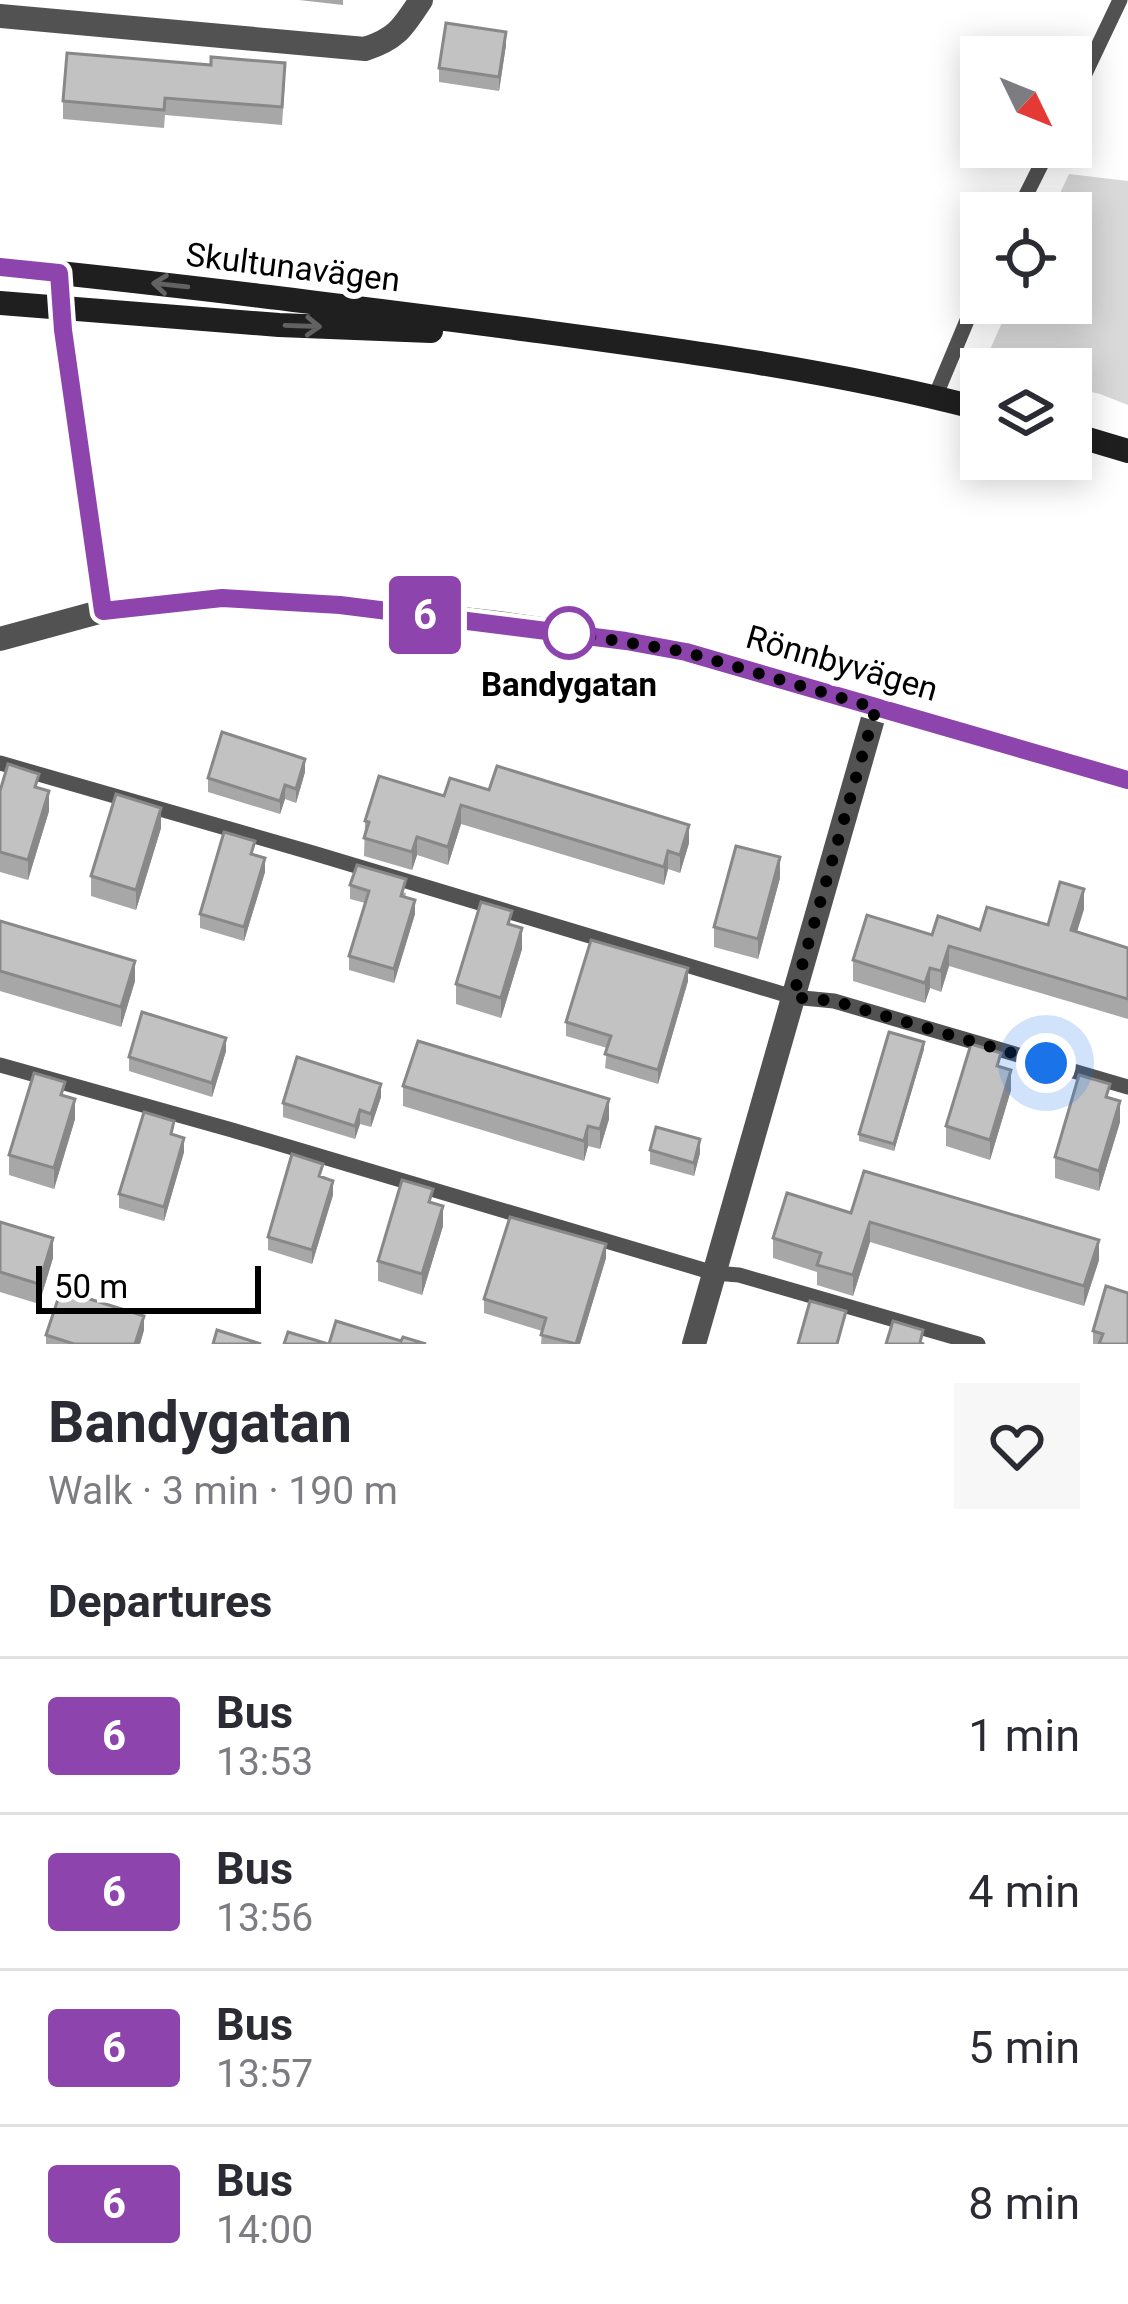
<!DOCTYPE html>
<html lang="en">
<head>
<meta charset="utf-8">
<style>
  body { margin:0; font-family:Roboto,sans-serif; background:#f7f7f7; color:#2b2b33; height:100vh; display:flex; flex-direction:column; font-size:45px; white-space:nowrap }
  * { box-sizing:border-box; margin:0 }
  p { font-size:39px; color:#7c7c81 }
  .icon { flex:none; width:66px; height:66px; fill:none; stroke:currentColor; stroke-width:2; stroke-linecap:round; stroke-linejoin:round }
  .map { position:relative; height:1344px; overflow:hidden }
  .drawer { display:flex; flex-direction:column; background:#fff; flex:1 }
  .drawer>* { flex:none }
  .badge { padding:0 24px; border-radius:9px; font-size:42px; line-height:78px }
  .needle { width:78px; rotate:133deg }
  .tools { position:absolute; left:960px; top:36px; display:grid; gap:24px }
  .tools a { display:grid; place-items:center; width:132px; height:132px; border-radius:0px; background:#fff; box-shadow:0 6px 30px #0003; font-size:60px }
  .scale { position:absolute; left:36px; bottom:30px; width:225px; box-sizing:border-box; padding-left:12px; border:6px solid #000; border-top:0; font-size:33px; line-height:42px; white-space:nowrap; color:#000; -webkit-text-stroke:9px #fff; paint-order:stroke }
  .you { position:absolute; width:60px; height:60px; margin:-30px; border:9px solid #fff; border-radius:50%; background:#1a73e8; box-shadow:0 0 0 18px #1a73e833 }
  .map>.badge { position:absolute; translate:-50% -50%; box-shadow:0 0 0 6px #fff }
  h2 { padding:0 48px; font-size:45px; line-height:108px }
  .round { display:grid; place-items:center; flex:none; width:126px; height:126px; border-radius:0px; background:#f7f7f7 }
  .overview { display:flex; align-items:center; justify-content:space-between; height:204px; padding:0 48px }
  h1 { font-size:57px; font-weight:700; line-height:90px }
  ul { padding:0; list-style:none }
  li { display:flex; align-items:center; gap:36px; height:156px; padding:0 48px; border-top:3px solid #e1e1e2 }
  li div { flex:1 }
  li b { display:block; font-size:45px }
  li em { font-style:normal }
  li .badge { min-width:132px; font-weight:700; text-align:center }
  .map>svg:first-child { display:block }
  .green { fill:#d9d9d9 }
  .lines { fill:none; stroke-linecap:round; stroke-linejoin:round }
  .service { stroke:#525252; stroke-width:15 }
  .minor { stroke:#525252; stroke-width:24 }
  .secondary { stroke:#1f1f1f; stroke-width:24 }
  .wall { fill:#a7a7a7 }
  .shaded-wall { fill:#888 }
  .building { fill:#c2c2c2; stroke:#888; stroke-width:3 }
  .oneway { stroke:#626262 }
  .line-casing { stroke:#fff; stroke-width:27 }
  .line { stroke:#8e44ad; stroke-width:18 }
  .walk { stroke:#000; stroke-width:12; stroke-dasharray:0 21.6 }
  .stop-dot { fill:#fff; stroke:#8e44ad; stroke-width:6 }
  .labels { text-anchor:middle; dominant-baseline:central; stroke-width:12; stroke-linejoin:round; paint-order:stroke }
  .street-label { font-size:33px; fill:#000; stroke:#fff }
  .stop-label { font-size:33px; font-weight:bold; fill:#000; stroke:#fff }
</style>
</head>
<body>
<div class="map">
<svg width="1128" height="1344" viewBox="0 0 1128 1344">
  <rect width="100%" height="100%" fill="#fff"/>
  <path class="green" d="M1069 174 1128 181V405L1100 394 1071 387V369L982 367 1011 303H1071V213H1051Z"/>
  <g class="lines">
    <path class="service" d="M1071 103 1120 0
      M1017 213 1050 147
      M935 397 981 287
      M0 763 313 853 793 997 834 1001 1128 1087
      M0 1065 232 1130 714 1273 739 1275 978 1344"/>
    <path class="minor" d="M0 16 365 49C397 39 403 27 421 0
      M59 273 63 330 103 611
      M0 639 103 611 222 598 340 605 498 623 626 641 686 653 1128 780
      M694 1344 876 708"/>
    <path class="secondary" d="M0 267C172 284 344 306 515 328 671 349 829 369 981 409
      M0 303 279 325 431 331
      M1071 434 1128 451"/>
  </g>
  <path class="wall" d="M299 0H343V5Z
    M506 45 499 91 439 82V68Z
    M285 81 282 125 165 115 164 128 63 119V101Z
    M305 772 296 803 285 799 280 814 208 792V778Z
    M39 788 49 811 28 880 0 872V791Z
    M489 790 689 843 680 873 668 869 664 885 461 824 448 865 417 855 412 870 364 856 365 821 444 796Z
    M161 828 136 910 91 896V876Z
    M255 855 265 872 244 941 200 928V914Z
    M780 878 758 959 714 947V927Z
    M350 885 406 893 405 897 415 914 394 983 349 970V956L365 903 350 899Z
    M1084 909 1077 932 1128 948V1019L949 966 941 992 930 988 925 1003 853 981V960L932 935 1048 925Z
    M0 921 135 981 121 1027 0 991Z
    M512 926 522 949 501 1018 456 1004V984Z
    M688 981 658 1084 605 1068 607 1048 566 1036V1022Z
    M924 1049 894 1151 859 1141V1134Z
    M226 1051 212 1097 129 1071V1057Z
    M1001 1067 1011 1090 990 1160 946 1146V1126Z
    M403 1086 609 1119 600 1149 588 1146 584 1161 403 1106Z
    M65 1096 75 1119 54 1189 9 1175V1155Z
    M381 1097 371 1127 360 1124 355 1139 283 1117V1103Z
    M1110 1098 1120 1122 1099 1191 1055 1178V1157Z
    M174 1135 184 1152 164 1221 119 1208V1194Z
    M650 1150 700 1153 694 1176 650 1164Z
    M323 1178 333 1195 312 1264 268 1250V1237Z
    M433 1203 443 1226 422 1295 378 1281V1261Z
    M851 1213 1099 1260 1084 1306 870 1242 853 1296 817 1285V1272L773 1258V1238Z
    M0 1222 53 1258 39 1304 0 1292Z
    M606 1258 580 1344H541L542 1331 484 1313V1299Z
    M144 1330 140 1344H46V1335Z
    M1093 1331 1128 1344H1093Z"/>
  <path class="shaded-wall" d="M506 32V45L499 91V77Z
    M305 759V772L296 803V789Z
    M285 785V799L280 814V801Z
    M49 791V811L28 880V860Z
    M461 805V824L448 865V847Z
    M161 808V828L136 910V890Z
    M689 825V843L680 873V855Z
    M417 837V855L412 870V852Z
    M668 851V869L664 885V867Z
    M780 857V878L758 959V939Z
    M265 858V872L244 941V927Z
    M1084 889V909L1071 950V930Z
    M415 900V914L394 983V969Z
    M522 928V949L501 1018V998Z
    M949 946V966L941 992V971Z
    M135 961V981L121 1027V1007Z
    M688 968V981L658 1084V1070Z
    M930 968V988L925 1003V983Z
    M226 1038V1051L212 1097V1083Z
    M924 1042V1049L894 1151V1144Z
    M1011 1070V1090L990 1160V1140Z
    M381 1084V1097L371 1127V1114Z
    M75 1099V1119L54 1189V1168Z
    M609 1099V1119L600 1149V1129Z
    M1120 1101V1122L1099 1191V1171Z
    M360 1110V1124L355 1139V1126Z
    M588 1126V1146L584 1161V1141Z
    M184 1138V1152L164 1221V1207Z
    M700 1139V1153L694 1176V1163Z
    M333 1181V1195L312 1264V1250Z
    M443 1206V1226L422 1295V1274Z
    M870 1222V1242L853 1296V1275Z
    M53 1238V1258L39 1304V1284Z
    M1099 1240V1260L1084 1306V1286Z
    M606 1244V1258L580 1344H576Z
    M144 1316V1330L140 1344H135Z"/>
  <path class="building" d="M446 23 506 32 499 77 439 68Z
    M67 53 211 65V57L285 63 282 107 165 98 164 110 63 101Z
    M222 732 305 759 296 789 285 785 280 801 208 778Z
    M8 764 39 774 35 787 49 791 28 860 0 852V791Z
    M497 766 689 825 680 855 668 851 664 867 461 805 448 847 417 837 412 852 364 838 369 822 365 821 379 776 444 796 450 778 489 790Z
    M116 794 161 808 136 890 91 876Z
    M224 832 255 841 251 854 265 858 244 927 200 914Z
    M736 846 780 857 758 939 714 927Z
    M357 865 406 879 401 896 415 900 394 969 349 956 369 891 350 885Z
    M1060 882 1084 889 1071 930 1128 948V999L949 946 941 971 930 968 925 983 853 960 867 915 932 935 938 916 980 930 987 907 1048 925Z
    M481 902 512 911 508 924 522 928 501 998 456 984Z
    M0 921 135 961 121 1007 0 971Z
    M591 940 688 968 658 1070 605 1054 611 1036 566 1022Z
    M142 1012 226 1038 212 1083 129 1057Z
    M889 1032 924 1042 894 1144 859 1134Z
    M418 1041 609 1099 600 1129 588 1126 584 1141 403 1086Z
    M971 1044 1001 1053 997 1066 1011 1070 990 1140 946 1126Z
    M297 1057 381 1084 371 1114 360 1110 355 1126 283 1103Z
    M34 1073 65 1082 61 1095 75 1099 54 1168 9 1155Z
    M1079 1075 1110 1084 1106 1097 1120 1101 1099 1171 1055 1157Z
    M144 1112 174 1121 171 1134 184 1138 164 1207 119 1194Z
    M656 1127 700 1139 694 1163 650 1150Z
    M292 1154 323 1164 319 1176 333 1181 312 1250 268 1237Z
    M864 1171 1099 1240 1084 1286 870 1222 853 1275 817 1265 821 1253 773 1238 787 1193 851 1213Z
    M402 1180 433 1189 429 1202 443 1206 422 1274 378 1261Z
    M510 1217 606 1244 576 1344 541 1335 546 1318 484 1299Z
    M0 1222 53 1238 39 1284 0 1272Z
    M1106 1286 1128 1293V1344H1099L1103 1334 1093 1331Z
    M61 1290 144 1316 135 1344H74L46 1335Z
    M810 1301 846 1311 837 1344H798Z
    M336 1321 401 1341 403 1337 426 1344H329Z
    M893 1321 923 1330 920 1343 924 1344H886Z
    M217 1330 261 1344H213Z
    M288 1332 328 1344H284Z"/>
  <defs><path id="oneway-shaft" d="M-6 0H5M1.5-3L5.5 0L1.5 3" fill="none" stroke-width="1.6" stroke-linecap="round" stroke-linejoin="round" transform="scale(3)"/></defs>
  <g class="oneway">
    <use href="#oneway-shaft" transform="translate(170 285) rotate(-174)"/>
    <use href="#oneway-shaft" transform="translate(303 326) rotate(2)"/>
  </g>
  <g class="lines">
    <defs>
      <path id="line" d="M0 267 59 273 63 330 103 611 222 598 340 605 626 641 686 652 1128 780"/>
    </defs>
    <use href="#line" class="line-casing"/>
    <use href="#line" class="line"/>
    <path class="walk" d="M569 633 686 652 876 708 793 997 834 1001 1046 1063"/>
  </g>
  <circle class="stop-dot" cx="569" cy="633" r="24"/>
  <g class="labels">
    <g class="street-label">
      <text transform="translate(293 267) rotate(7)">Skultunavägen</text>
      <text transform="translate(842 663) rotate(16)">Rönnbyvägen</text>
    </g>
    <g class="stop-label">
      <text x="569" y="684">Bandygatan</text>
    </g>
  </g>
</svg>
<div class="tools">
<a><svg class="needle" viewBox="-14 -14 28 28"><path d="M0-13l5 13h-10z" fill="#e53935"/><path d="M0 13l5-13h-10z" fill="#7c7c81"/></svg></a>
<a><svg class="icon" aria-label="locate" viewBox="0 0 24 24"><circle cx="12" cy="12" r="6"/><path d="M12 2v4M12 18v4M2 12h4M18 12h4"/></svg></a>
<a><svg class="icon" aria-label="layers" viewBox="0 0 24 24"><path d="M12 4l9 5-9 5-9-5zM3 14l9 5 9-5"/></svg></a>
</div>
<div class="scale">50 m</div>
<div class="you" style="left:1046px;top:1063px"></div>
<b class="badge" style="left:425px;top:615px;background:#8e44ad;color:#fff">6</b>
</div>
<section class="drawer">
<div class="overview"><div><h1>Bandygatan</h1><p>Walk · 3 min · 190 m</p></div><a class="round"><svg class="icon" aria-label="heart" viewBox="0 0 24 24"><path d="M12 20l-8-8c-3-5 5-10 8-4 3-6 11-1 8 4z"/></svg></a></div>
<h2>Departures</h2>
<ul>
<li><span class="badge" style="background:#8e44ad;color:#fff">6</span><div><b>Bus</b><p>13:53</p></div><em>1 min</em></li>
<li><span class="badge" style="background:#8e44ad;color:#fff">6</span><div><b>Bus</b><p>13:56</p></div><em>4 min</em></li>
<li><span class="badge" style="background:#8e44ad;color:#fff">6</span><div><b>Bus</b><p>13:57</p></div><em>5 min</em></li>
<li><span class="badge" style="background:#8e44ad;color:#fff">6</span><div><b>Bus</b><p>14:00</p></div><em>8 min</em></li>
</ul>
</section>
</body>
</html>
